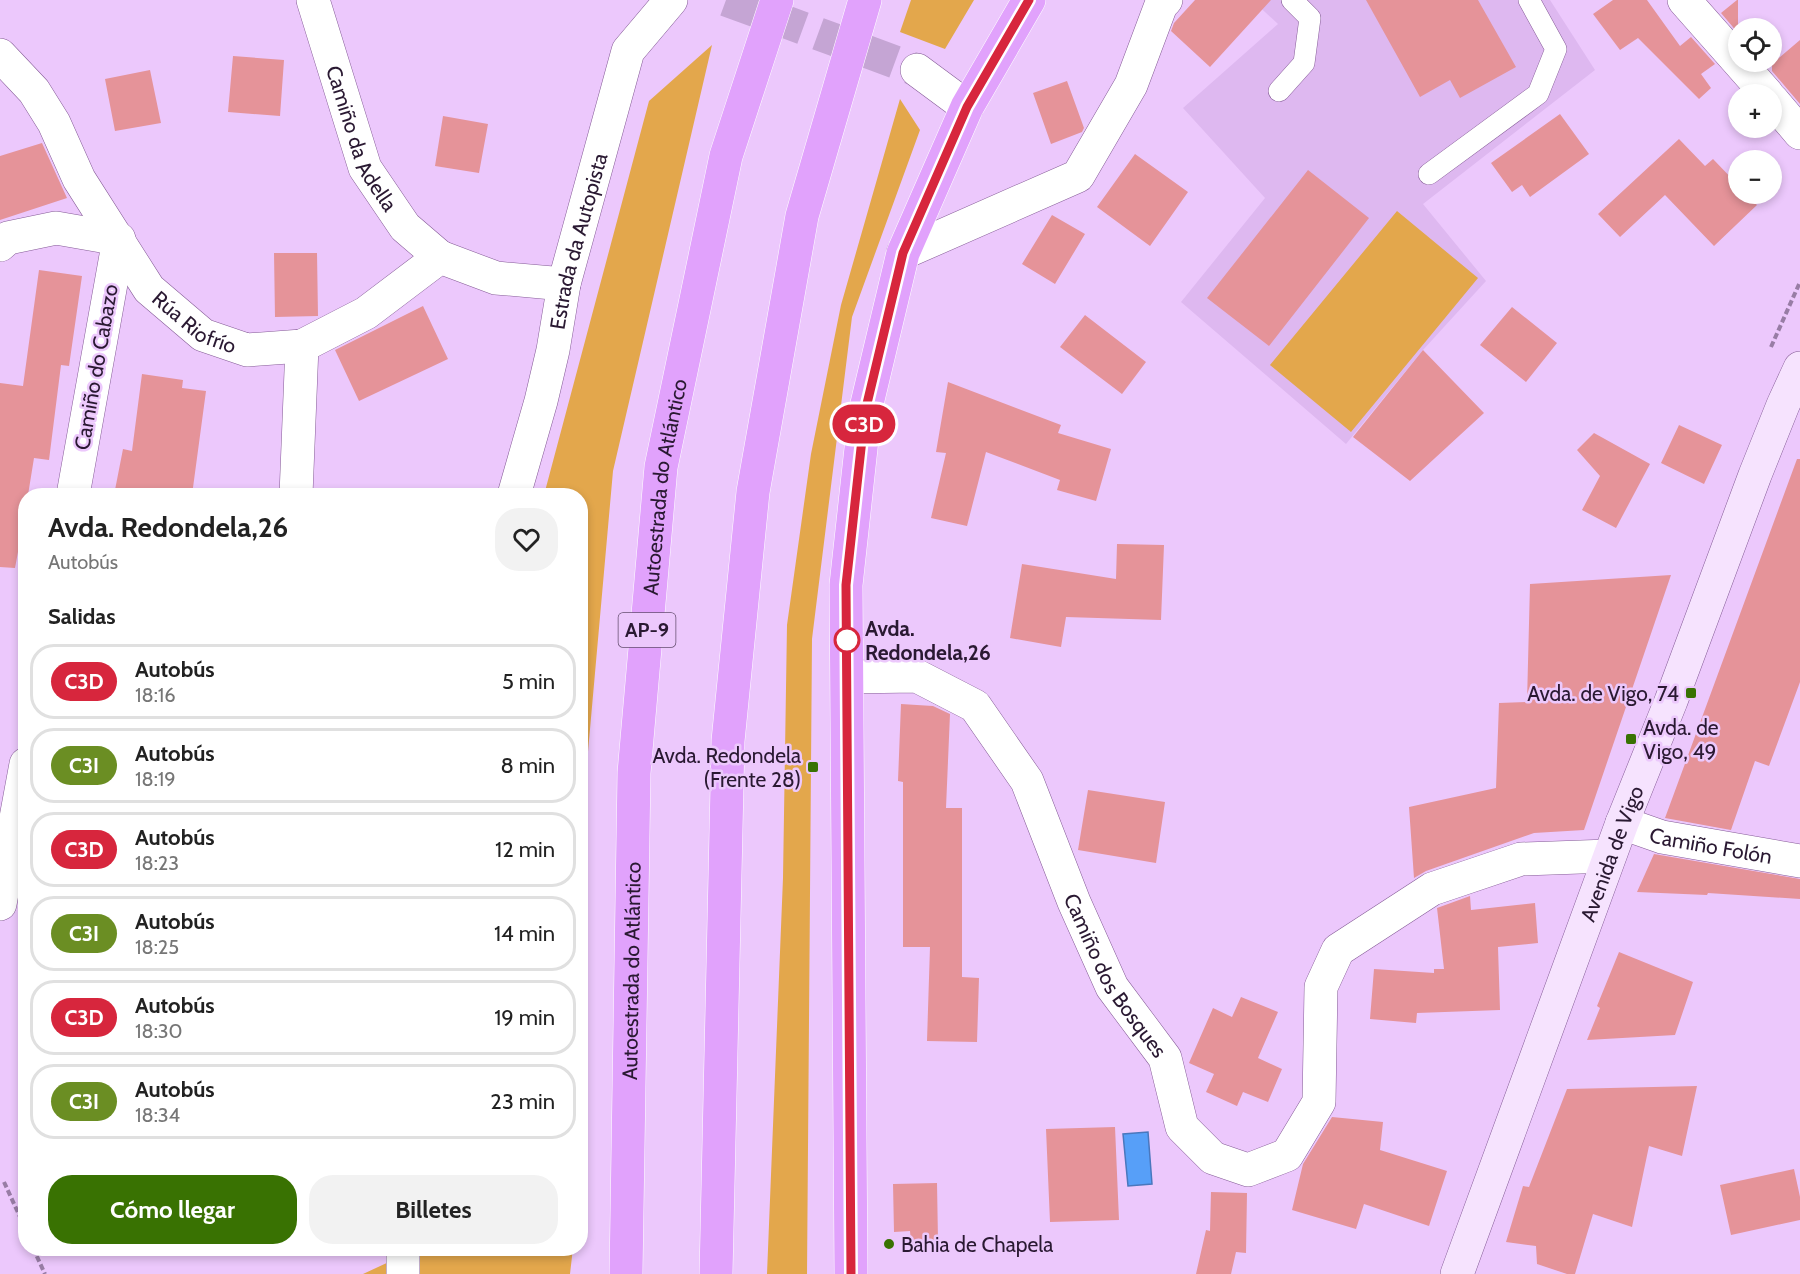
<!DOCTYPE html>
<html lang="es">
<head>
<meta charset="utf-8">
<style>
  body { margin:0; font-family:Cabin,sans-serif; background:#f2f2f2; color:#222; height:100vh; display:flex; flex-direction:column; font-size:22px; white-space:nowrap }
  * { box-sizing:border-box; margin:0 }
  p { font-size:20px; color:#767676 }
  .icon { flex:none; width:33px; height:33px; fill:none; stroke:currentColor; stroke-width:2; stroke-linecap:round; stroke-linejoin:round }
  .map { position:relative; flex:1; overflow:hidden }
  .side { position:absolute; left:18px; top:488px; width:570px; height:768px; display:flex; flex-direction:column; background:#fff; border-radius:24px; box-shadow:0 3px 9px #0003 }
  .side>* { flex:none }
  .badge { padding:0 12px; border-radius:20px; font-size:21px; line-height:39px }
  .controls { position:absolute; left:1728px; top:18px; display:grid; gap:12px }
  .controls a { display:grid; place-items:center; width:54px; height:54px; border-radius:50%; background:#fff; box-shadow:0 3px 9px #0003; font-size:30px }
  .map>.badge { position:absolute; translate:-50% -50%; box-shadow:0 0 0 3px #fff }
  h2 { padding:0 30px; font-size:22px; line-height:54px }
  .round { display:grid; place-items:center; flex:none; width:63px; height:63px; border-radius:24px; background:#f2f2f2 }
  .summary { display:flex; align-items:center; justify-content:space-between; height:102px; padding:0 30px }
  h1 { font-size:28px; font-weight:700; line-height:45px }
  .action { display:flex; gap:12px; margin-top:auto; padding:12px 30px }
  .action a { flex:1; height:69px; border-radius:24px; background:#397202; color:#fff; font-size:24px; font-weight:700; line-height:69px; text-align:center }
  .action a+a { background:#f2f2f2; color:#222 }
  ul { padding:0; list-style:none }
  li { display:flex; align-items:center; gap:18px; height:75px; margin:0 12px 9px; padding:0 18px; border:3px solid #e0e0e0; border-radius:24px }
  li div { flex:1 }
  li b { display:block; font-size:22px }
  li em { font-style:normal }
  li .badge { min-width:66px; font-weight:700; text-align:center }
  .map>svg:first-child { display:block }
  .built { fill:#deb8f0 }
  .green { fill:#e3a74c }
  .water { fill:#579ff8; stroke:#4a77bd; stroke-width:1.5 }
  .building { fill:#e59399 }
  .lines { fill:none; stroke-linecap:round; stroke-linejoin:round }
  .street-tunnel { stroke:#c5a5d4; stroke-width:33; stroke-dasharray:33 16; stroke-linecap:butt }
  .lane-casing { stroke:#855c97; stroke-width:22 }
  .street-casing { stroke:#855c97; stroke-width:34 }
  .secondary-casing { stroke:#855c97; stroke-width:34 }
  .highway-casing { stroke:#fff; stroke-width:34 }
  .path { stroke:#987da5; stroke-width:4; stroke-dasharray:6 3; stroke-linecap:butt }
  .lane { stroke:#fff; stroke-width:21 }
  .street { stroke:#fff; stroke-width:33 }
  .secondary { stroke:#f6e3fe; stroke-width:33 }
  .highway { stroke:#e1a2fc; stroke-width:33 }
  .line-casing { stroke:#fff; stroke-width:14 }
  .line { stroke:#d7263d; stroke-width:9 }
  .stop-dot { fill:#fff; stroke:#d7263d; stroke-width:3 }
  .poi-dot { fill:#397202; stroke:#ecc8fc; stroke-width:2 }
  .labels { text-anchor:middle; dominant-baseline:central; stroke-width:5; stroke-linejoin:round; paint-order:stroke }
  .shield { fill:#ecc8fc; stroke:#644e6f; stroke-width:1.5 }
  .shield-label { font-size:20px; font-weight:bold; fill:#2a1932 }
  .street-label { font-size:21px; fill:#2a1932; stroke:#ecc8fc }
  .stop-label { font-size:21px; font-weight:bold; fill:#2a1932; stroke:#ecc8fc; text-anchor:start }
  .poi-label { font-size:21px; fill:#2a1932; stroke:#ecc8fc; text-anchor:end }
</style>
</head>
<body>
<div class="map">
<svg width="1800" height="1274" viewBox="0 0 1800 1274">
  <rect width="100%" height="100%" fill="#ecc8fc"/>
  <path class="built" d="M1252 0H1550L1595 70 1423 204 1486 281 1423 350 1346 444 1181 302 1265 198 1183 108 1278 24Z"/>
  <path class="green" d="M911 0H974L945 49 900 32Z
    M712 45 613 471 586 774 581 1042 580 495H544L649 101Z
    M900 99 920 130 852 317 812 639 807 1274H767L783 878 787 625 811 454 841 305Z
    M1397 211 1478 278 1351 432 1270 365Z
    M419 1248H573L570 1274H363Z"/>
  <path class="water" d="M1148 1132 1152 1184 1128 1186 1123 1134Z"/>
  <path class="building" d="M1195 0H1271L1210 67 1171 31 1174 23Z
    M1366 0H1478L1516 67 1460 98 1450 80 1420 97Z
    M1613 0H1647L1680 46 1691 37 1715 64 1701 74 1711 88 1699 99 1638 38 1620 50 1593 14Z
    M1737 0H1738V33L1721 13Z
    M1800 40V104L1772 71V64Z
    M233 56 284 60 280 116 228 112Z
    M150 70 161 123 115 131 105 79Z
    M1067 81 1084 128 1082 132 1051 144 1033 93Z
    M1560 114 1589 154 1530 197 1522 185 1512 192 1491 163Z
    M443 116 488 124 479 173 435 166Z
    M1679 139 1705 166 1713 159 1738 185V194H1746L1757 205 1714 246 1665 195 1620 237 1598 214Z
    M42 143 67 198 0 220V156Z
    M1135 154 1188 192 1150 246 1097 207Z
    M1308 170 1369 218 1269 346 1207 298Z
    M1052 215 1085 234 1055 284 1022 264Z
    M274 253H317L318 316 275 317Z
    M39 270 82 276 69 366 61 365 49 460 34 458 28 495H26V509L15 568 0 567V383L23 386Z
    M423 306 448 359 359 401 335 350Z
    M1512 307 1557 343 1526 382 1480 345Z
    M1085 315 1146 362 1122 394 1060 347Z
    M1423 350 1484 413 1410 481 1353 437Z
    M142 374 183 380 182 388 206 391 192 495H114L123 449 132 451Z
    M948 382 1061 425 1058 433 1111 449 1096 501 1057 490 1060 480 986 452 967 526 931 518 946 453 936 452Z
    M1679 425 1722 445 1704 484 1661 463Z
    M1594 433 1650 464 1616 528 1582 510 1600 476 1577 450Z
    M1797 459H1800V682L1769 766 1755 761 1731 830 1665 818Z
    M1117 544 1164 545 1161 620 1066 617 1061 647 1010 638 1022 564 1116 579Z
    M1671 575 1584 830 1534 833 1426 871 1414 878 1409 807 1496 788 1499 703 1527 702 1530 584Z
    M901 704 933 706 950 714 946 808H962V977L979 978 977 1042 927 1041 930 947H903V782L898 781Z
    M1088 790 1165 802 1156 863 1078 850Z
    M1654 854 1800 879V899L1708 893 1707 895 1637 892Z
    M1470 896 1471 910 1535 903 1538 943 1498 947 1500 1010 1417 1013 1416 1023 1370 1019 1374 969 1434 973V969H1444L1437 908Z
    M1619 952 1693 982 1675 1035 1587 1040 1600 1008 1597 1006Z
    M1241 997 1278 1012 1258 1058 1282 1069 1268 1102 1243 1092 1237 1106 1206 1092 1214 1074 1189 1063 1213 1008 1232 1017Z
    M1697 1086 1682 1156 1649 1146 1632 1227 1593 1214 1575 1274H1567L1537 1264 1536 1246 1506 1242 1523 1186 1529 1187 1567 1089Z
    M1332 1117 1383 1122 1380 1150 1447 1171 1429 1226 1364 1204 1356 1229 1292 1210 1303 1164Z
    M1115 1127 1119 1220 1050 1222 1046 1129Z
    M1794 1169 1800 1197V1220L1731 1235 1720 1185Z
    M937 1183 938 1241H911L910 1231 894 1232 893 1184Z
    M1211 1192 1247 1193 1246 1253 1236 1252 1231 1274H1196L1206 1230 1210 1231Z"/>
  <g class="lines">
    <path class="street-tunnel" d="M726 0 917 70"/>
    <defs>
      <path id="lane" d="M1279 91 1304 63 1310 18 1292 0
        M1429 174 1538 94 1556 49 1529 0"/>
      <g id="street">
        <path id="s1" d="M313 0 365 168 405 227 440 257"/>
        <path d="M1684 0 1767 94"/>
        <path id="s2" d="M0 55 34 91 54 123 79 179 149 289 203 335 247 350 302 346 366 313 440 257 496 278 564 284"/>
        <path d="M917 70 967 107"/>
        <path d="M1772 100 1800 133"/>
        <path d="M0 245 8 238 56 228 119 239 73 495"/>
        <path d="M903 253 1078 176 1131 85 1161 5 1166 0"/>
        <path d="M296 495 302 346"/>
        <path id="s3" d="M514 495 541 401 553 350 564 284 628 51 671 0"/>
        <path id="s4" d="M847 677 917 676 975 706 1027 781 1074 902 1112 987 1165 1058 1182 1127 1213 1158 1248 1170 1287 1155 1319 1102 1321 987 1338 950 1432 889 1521 859 1609 856"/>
        <path id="s5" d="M1622 823 1662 837 1800 861"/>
        <path d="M0 904 26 764"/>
        <path d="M403 1274V1248"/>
      </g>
      <g id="secondary">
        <path id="s6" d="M1457 1274 1622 823 1671 701 1755 475 1783 405 1800 368"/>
      </g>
      <g id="highway">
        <path id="s7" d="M626 1274 634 773 661 467 726 156 777 0"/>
        <path d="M716 1274 728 741 753 492 802 216 865 0"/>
        <path d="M851 1274 846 585 865 412 903 253 967 107 1029 0"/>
      </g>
    </defs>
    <use href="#lane" class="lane-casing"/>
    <use href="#street" class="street-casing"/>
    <use href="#secondary" class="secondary-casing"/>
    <use href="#highway" class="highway-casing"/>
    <path class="path" d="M1771 347 1800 282
      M4 1182 26 1230
      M33 1248 45 1274"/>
    <use href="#lane" class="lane"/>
    <use href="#street" class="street"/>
    <use href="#secondary" class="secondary"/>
    <use href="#highway" class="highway"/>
  </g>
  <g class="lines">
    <defs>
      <path id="line" d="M851 1274 846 585 865 412 903 253 967 107 1029 0"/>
    </defs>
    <use href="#line" class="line-casing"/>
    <use href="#line" class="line"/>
  </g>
  <circle class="stop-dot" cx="847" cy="640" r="12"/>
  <g class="poi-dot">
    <rect x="1685" y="687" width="12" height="12" rx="3"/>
    <rect x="1625" y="733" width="12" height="12" rx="3"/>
    <rect x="807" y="761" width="12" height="12" rx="3"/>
    <circle cx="889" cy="1244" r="6"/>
  </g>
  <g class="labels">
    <rect class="shield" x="618.5" y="613" width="57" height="34" rx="4.5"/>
    <g class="shield-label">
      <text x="647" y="630">AP-9</text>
    </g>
    <g class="street-label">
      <text stroke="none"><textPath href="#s1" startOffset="147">Camiño da Adella</textPath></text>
      <text stroke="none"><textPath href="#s3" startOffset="262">Estrada da Autopista</textPath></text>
      <text stroke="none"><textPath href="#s2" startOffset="336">Rúa Riofrío</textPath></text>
      <text transform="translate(96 367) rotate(-80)">Camiño do Cabazo</text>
      <text stroke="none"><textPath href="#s7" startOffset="789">Autoestrada do Atlántico</textPath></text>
      <text stroke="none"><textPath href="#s5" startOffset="92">Camiño Folón</textPath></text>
      <text stroke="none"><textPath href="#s6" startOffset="448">Avenida de Vigo</textPath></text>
      <text stroke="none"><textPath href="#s7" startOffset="303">Autoestrada do Atlántico</textPath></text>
      <text stroke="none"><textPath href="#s4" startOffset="441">Camiño dos Bosques</textPath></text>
    </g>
    <g class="stop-label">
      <text x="865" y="628">Avda.<tspan x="865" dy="24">Redondela,26</tspan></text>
    </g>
    <g class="poi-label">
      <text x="1679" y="693">Avda. de Vigo, 74</text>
      <text x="1643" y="727" text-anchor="start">Avda. de<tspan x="1643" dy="24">Vigo, 49</tspan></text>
      <text x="801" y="755">Avda. Redondela<tspan x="801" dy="24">(Frente 28)</tspan></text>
      <text x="901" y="1244" text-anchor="start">Bahia de Chapela</text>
    </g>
  </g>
</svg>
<div class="controls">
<a><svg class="icon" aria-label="locate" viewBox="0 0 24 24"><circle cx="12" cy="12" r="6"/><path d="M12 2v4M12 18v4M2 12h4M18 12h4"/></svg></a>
<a>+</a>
<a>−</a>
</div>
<b class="badge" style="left:864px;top:424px;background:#d7263d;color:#fff">C3D</b>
<section class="side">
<div class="summary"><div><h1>Avda. Redondela,26</h1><p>Autobús</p></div><a class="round"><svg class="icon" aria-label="heart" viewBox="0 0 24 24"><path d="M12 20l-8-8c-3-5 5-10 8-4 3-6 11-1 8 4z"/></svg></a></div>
<h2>Salidas</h2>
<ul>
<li><span class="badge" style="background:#d7263d;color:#fff">C3D</span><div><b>Autobús</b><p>18:16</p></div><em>5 min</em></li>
<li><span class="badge" style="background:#6b8e23;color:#fff">C3I</span><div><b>Autobús</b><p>18:19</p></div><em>8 min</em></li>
<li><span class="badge" style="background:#d7263d;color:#fff">C3D</span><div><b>Autobús</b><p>18:23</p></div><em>12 min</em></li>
<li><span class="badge" style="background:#6b8e23;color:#fff">C3I</span><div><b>Autobús</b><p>18:25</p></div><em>14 min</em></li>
<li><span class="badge" style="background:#d7263d;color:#fff">C3D</span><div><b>Autobús</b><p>18:30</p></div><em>19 min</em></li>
<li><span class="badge" style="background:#6b8e23;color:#fff">C3I</span><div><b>Autobús</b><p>18:34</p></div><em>23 min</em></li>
</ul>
<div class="action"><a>Cómo llegar</a><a>Billetes</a></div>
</section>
</div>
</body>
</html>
